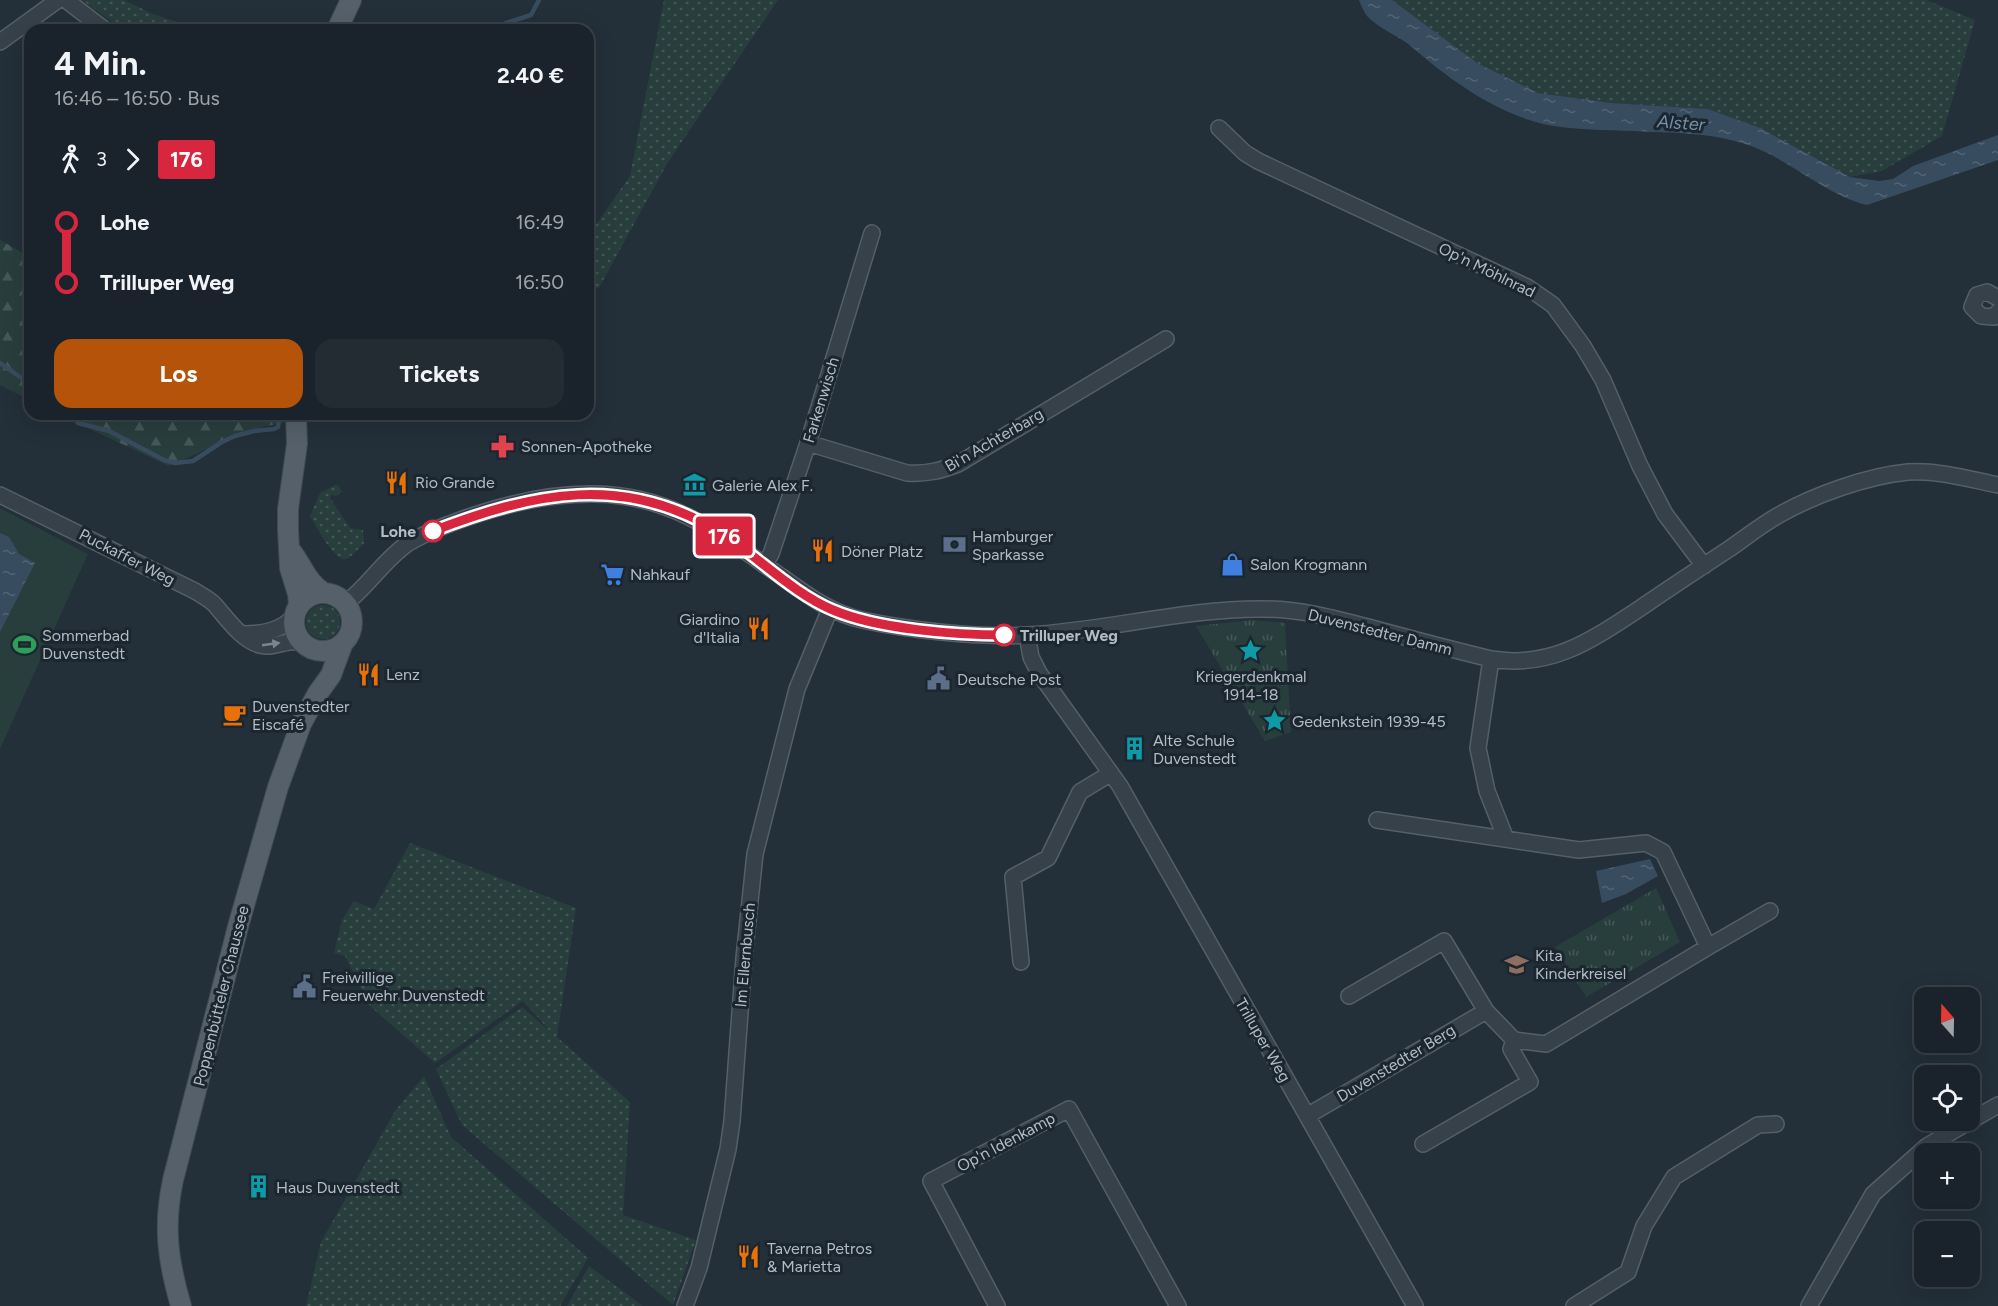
<!DOCTYPE html>
<html lang="de">
<head>
<meta charset="utf-8">
<style>
  body { margin:0; font-family:Figtree,sans-serif; background:#232b33; color:#f1f3f6; height:100vh; display:flex; flex-direction:column; font-size:22px; white-space:nowrap }
  * { box-sizing:border-box; margin:0 }
  p { font-size:20px; color:#9fa4a9 }
  .icon { flex:none; width:33px; height:33px; fill:none; stroke:currentColor; stroke-width:2; stroke-linecap:round; stroke-linejoin:round }
  .map { position:relative; flex:1; overflow:hidden }
  .drawer { position:absolute; left:24px; top:24px; width:570px; height:396px; display:flex; flex-direction:column; background:#1a232b; border-radius:18px; box-shadow:0 6px 24px #0002,0 0 0 2px #384047 }
  .drawer>* { flex:none }
  .badge { padding:0 12px; border-radius:4px; font-size:21px; line-height:39px }
  .needle { width:39px; rotate:340deg }
  .buttons { position:absolute; left:1914px; top:987px; display:grid; gap:12px }
  .buttons a { display:grid; place-items:center; width:66px; height:66px; border-radius:12px; background:#1a232b; box-shadow:0 6px 24px #0002,0 0 0 2px #384047; font-size:30px }
  .map>.badge { position:absolute; translate:-50% -50%; box-shadow:0 0 0 3px #fff }
  .legs { display:flex; align-items:center; gap:9px; height:66px; padding:0 30px; font-size:20px }
  .legs p { margin-inline-start:auto }
  .head { display:flex; align-items:center; justify-content:space-between; height:102px; padding:0 30px }
  h1 { font-size:33px; font-weight:700; line-height:45px }
  .primary-button { display:flex; gap:12px; margin-top:auto; padding:12px 30px }
  .primary-button a { flex:1; height:69px; border-radius:18px; background:#b45309; color:#fff; font-size:24px; font-weight:700; line-height:69px; text-align:center }
  .primary-button a+a { background:#232b33; color:#f1f3f6 }
  ul { padding:0 30px; list-style:none }
  li { display:flex; align-items:center; gap:21px; height:60px; font-size:22px }
  li i { display:grid; place-items:center; width:9px; height:100%; margin:0 8px; background:currentColor }
  li i::after { content:''; width:15px; height:15px; margin:-8px; border:4px solid; border-radius:50%; background:#1a232b }
  li p { margin-inline-start:auto }
  li:first-child i { background:linear-gradient(#0000 50%,currentColor 0) }
  li:last-child i { background:linear-gradient(currentColor 50%,#0000 0) }
  .map>svg:first-child { display:block }
  .grass { fill:url(#grass-dots) }
  .forest { fill:url(#forest-firs) }
  .park { fill:url(#park-tufts) }
  .pitch { fill:#283e3d }
  .water { fill:url(#water-ripples) }
  .lines { fill:none; stroke-linecap:round; stroke-linejoin:round }
  .stream { stroke:#384c60; stroke-width:4.5 }
  .minor-casing { stroke:#555f68; stroke-width:18 }
  .major-casing { stroke:#404a53; stroke-width:22 }
  .minor { stroke:#37414a; stroke-width:15 }
  .major { stroke:#55606a; stroke-width:20 }
  .oneway { fill:#7b858e }
  .line-1-casing { stroke:#fff; stroke-width:14 }
  .line-1 { stroke:#d7263d; stroke-width:9 }
  .stop-1-dot { fill:#fff; stroke:#d7263d; stroke-width:3 }
  .labels { text-anchor:middle; dominant-baseline:central; stroke-width:6; stroke-linejoin:round; paint-order:stroke }
  .street-label { font-size:16px; fill:#b2bcc6; stroke:#1c262f }
  .poi-label { font-size:16px; fill:#b2bcc6; stroke:#1c262f; text-anchor:start }
  .stop-label { font-size:16px; font-weight:bold; fill:#b2bcc6; stroke:#1c262f; text-anchor:end }
  .water-label { font-size:18px; font-style:italic; fill:#748fa8; stroke:#1c262f }
</style>
</head>
<body>
<div class="map">
<svg width="1998" height="1306" viewBox="0 0 1998 1306">
  <defs>
    <pattern id="grass-dots" width="8" height="8" patternUnits="userSpaceOnUse" patternTransform="scale(1.5)"><rect width="8" height="8" fill="#283e3d"/><path d="M2 2h.1M6 6h.1" fill="none" stroke="#455858" stroke-width="1.8" stroke-linecap="round"/></pattern>
    <pattern id="forest-firs" width="22" height="20" patternUnits="userSpaceOnUse" patternTransform="scale(1.5)"><rect width="22" height="20" fill="#283e3d"/><path d="M5 1l3.5 6h-7zM16 11l3.5 6h-7z" fill="#455858"/></pattern>
    <pattern id="park-tufts" width="24" height="20" patternUnits="userSpaceOnUse" patternTransform="scale(1.5)"><rect width="24" height="20" fill="#283e3d"/><path d="M3 7l-1-3M5 7V3M7 7l1-3M15 17l-1-3M17 17v-4M19 17l1-3" fill="none" stroke="#455858"/></pattern>
    <pattern id="water-ripples" width="26" height="14" patternUnits="userSpaceOnUse" patternTransform="scale(1.5)"><rect width="26" height="14" fill="#384c60"/><path d="M2 4q2-2 4 0t4 0M15 11q2-2 4 0t4 0" fill="none" stroke="#526475"/></pattern>
  </defs>
  <rect width="100%" height="100%" fill="#232f39"/>
  <path class="grass" d="M82 0H124L153 14 202 30H123Z
    M664 0H778L668 162 599 288 588 291V236L630 176Z
    M1392 0H1926L1975 20 1942 136 1882 171 1850 177 1760 128 1708 109 1611 103 1538 93 1477 63Z
    M335 485 339 486 342 492 336 496 331 495 330 498 350 528 363 530 364 543C359 548 352 557 346 559 335 563 315 524 310 516L320 493Z
    M306 622a17 17 0 1 1 34 0a17 17 0 1 1-34 0Z
    M410 843 576 908 557 1037 630 1102 623 1215 696 1240 673 1305 462 1125 436 1069 522 1007 551 1032 523 1001 435 1063 370 1006 345 956 334 953 342 920 354 901 374 909Z
    M424 1076 451 1137 588 1258 560 1306H306L321 1242 395 1111Z
    M589 1266 643 1306H567Z"/>
  <path class="forest" d="M0 240 30 257V400L0 385Z
    M58 414H306L307 417 247 431 169 466Z"/>
  <path class="park" d="M1253 620 1285 623 1291 732 1265 741 1196 626Z
    M1656 888 1680 942 1586 997 1555 947Z"/>
  <path class="pitch" d="M0 508 88 554 0 749Z"/>
  <path class="water" d="M1359 0H1392L1477 63 1538 93 1611 103 1708 109 1760 128 1850 177 1879 181 1893 179 1913 166 1998 135V160L1867 205C1822 194 1787 156 1742 143 1707 132 1671 133 1634 131 1606 130 1576 130 1548 125 1497 114 1451 81 1412 47 1399 36 1379 29 1367 16 1364 12 1361 5 1359 0Z
    M0 533 9 537 19 554 35 563 0 632Z
    M1650 859 1658 876 1626 894 1602 903 1596 871Z"/>
  <g class="lines">
    <path class="stream" d="M501 30 506 23 531 15 539 0
      M0 363 30 384
      M72 414 78 423 109 431 164 460 175 463 193 461 222 442 235 436 254 431 274 429 278 427 280 414"/>
    <defs>
      <path id="minor" d="M66 0 105 30
        M0 42 58 0
        M1219 128 1245 153 1258 161 1527 287 1553 305 1583 346 1603 380 1640 466 1665 514 1704 566
        M1998 298 1987 292 1977 295 1972 307 1981 316 1994 317 1998 312
        M808 443 907 473C926 474 940 471 958 464L1166 339
        M0 495 195 591C201 595 209 599 214 604 226 617 242 641 260 645 274 649 287 639 302 642
        M764 565 771 554 808 443 872 233
        M346 603C368 586 384 560 407 544 421 535 437 529 452 523 497 506 546 493 595 494 673 495 721 535 782 577 807 595 831 613 862 620 909 630 979 638 1027 635 1106 631 1185 608 1264 609 1303 609 1341 620 1379 630 1416 640 1454 650 1491 659 1553 669 1593 639 1642 607 1671 587 1700 568 1729 549 1745 538 1761 525 1779 515 1814 495 1867 476 1908 472 1938 470 1969 479 1998 485
        M243 634C261 634 282 631 294 616
        M1027 635 1031 657 1039 673 1120 786 1415 1306
        M1491 659 1478 748 1487 791 1506 839
        M1377 820 1579 850 1646 843 1663 852 1708 947 1770 911
        M1021 962 1013 877 1048 858 1080 792 1111 773
        M1349 996 1444 941 1486 1011 1514 1040 1546 1044 1708 947
        M1307 1116 1486 1011
        M1423 1144 1530 1082 1511 1049 1514 1040
        M685 1306 699 1268 728 1149 732 1121 744 958 755 854 797 689 830 609
        M997 1306 931 1181 1069 1109 1178 1306
        M1574 1306 1628 1272 1644 1226 1674 1177 1758 1125 1776 1124
        M1809 1306 1873 1194 1927 1146 1998 1105"/>
      <path id="major" d="M337 30 351 0
        M296 414 297 444 288 509V530L290 568 298 594 299 605
        M291 551C302 565 307 583 324 593
        M294 622a29 29 0 1 1 58 0a29 29 0 1 1-58 0Z
        M181 1306C168 1261 163 1227 173 1180L239 923 278 787 301 724 318 693 331 675 342 645"/>
    </defs>
    <use href="#minor" class="minor-casing"/>
    <use href="#major" class="major-casing"/>
    <use href="#minor" class="minor"/>
    <use href="#major" class="major"/>
  </g>
  <defs><path id="oneway-solid" d="M-6-.8H1V-3.2L6.5 0L1 3.2V.8H-6Z" transform="scale(1.5)"/></defs>
  <use class="oneway" href="#oneway-solid" transform="translate(271 644) rotate(-8)"/>
  <g class="lines">
    <defs>
      <path id="line-1" d="M433 531C532 493 624 472 721 533 757 556 794 594 833 610 877 629 956 635 1004 635"/>
    </defs>
    <use href="#line-1" class="line-1-casing"/>
    <use href="#line-1" class="line-1"/>
  </g>
  <defs>
    <symbol id="pharmacy-bare" viewBox="-9 -9 18 18"><path d="M-2-6h4v4h4v4h-4v4h-4v-4h-4v-4h4Z" fill="#e0444e" stroke="#1c262f" stroke-width="2.5" paint-order="stroke"/></symbol>
    <symbol id="restaurant-bare" viewBox="-9 -9 18 18"><path d="M-5-6h1v4h1v-4h1v4h1v-4h1v5L-1.5 .5V6h-2V.5L-5-1ZM5-6V6H3V1.5H1.5Q1.5-4 5-6Z" fill="#e8710a" stroke="#1c262f" stroke-width="2.5" paint-order="stroke"/></symbol>
    <symbol id="museum-bare" viewBox="-9 -9 18 18"><path d="M0-6L6-3V-2H-6V-3ZM-5-1h2V3h-2ZM-1-1h2V3h-2ZM3-1h2V3H3ZM-6 4H6V6H-6Z" fill="#0f9aa8" stroke="#1c262f" stroke-width="2.5" paint-order="stroke"/></symbol>
    <symbol id="bank-bare" viewBox="-9 -9 18 18"><path d="M-6-4H6V4H-6ZM0-2.3a2.3 2.3 0 1 0 0 4.6a2.3 2.3 0 1 0 0-4.6Z" fill="#5c6f8a" stroke="#1c262f" stroke-width="2.5" paint-order="stroke"/></symbol>
    <symbol id="shop-bare" viewBox="-9 -9 18 18"><path d="M-5-2.5h2.3a2.7 3.5 0 0 1 5.4 0H5L5.5 6h-11ZM-1.5-2.5h3a1.5 2.3 0 0 0-3 0Z" fill="#3f7fe0" stroke="#1c262f" stroke-width="2.5" paint-order="stroke"/></symbol>
    <symbol id="supermarket-bare" viewBox="-9 -9 18 18"><path d="M-6-5.5h2.5l.6 2H6L4.5 2H-2.5L-4.4-4H-6ZM-1.5 3.2a1.3 1.3 0 1 0 .1 0ZM3 3.2a1.3 1.3 0 1 0 .1 0Z" fill="#3f7fe0" stroke="#1c262f" stroke-width="2.5" paint-order="stroke"/></symbol>
    <symbol id="stadium-bare" viewBox="-9 -9 18 18"><path d="M0-5a6.5 5 0 1 0 0 10a6.5 5 0 1 0 0-10ZM-3.5-1.8h7v3.6h-7Z" fill="#2e9e5b" stroke="#1c262f" stroke-width="2.5" paint-order="stroke"/></symbol>
    <symbol id="sight-bare" viewBox="-9 -9 18 18"><path d="M0-6L1.8-2.2L6-1.7L2.9 1.2L3.7 5.4L0 3.3L-3.7 5.4L-2.9 1.2L-6-1.7L-1.8-2.2Z" fill="#0f9aa8" stroke="#1c262f" stroke-width="2.5" paint-order="stroke"/></symbol>
    <symbol id="civic-bare" viewBox="-9 -9 18 18"><path d="M-.6-6.5H3V-4.5H.6V-3L4-1V1h2V6H-6V1h2V-1L-.6-3ZM-1.2 2.5V6h2.4V2.5Z" fill="#5c6f8a" stroke="#1c262f" stroke-width="2.5" paint-order="stroke"/></symbol>
    <symbol id="cafe-bare" viewBox="-9 -9 18 18"><path d="M-5.5-4.5H6V0H3Q3 3.5 0 3.5H-2.5Q-5.5 3.5-5.5 0ZM3-3.2v2h1.7v-2ZM-6 4.5H4V6H-6Z" fill="#e8710a" stroke="#1c262f" stroke-width="2.5" paint-order="stroke"/></symbol>
    <symbol id="building-bare" viewBox="-9 -9 18 18"><path d="M-4-6H4V6H1V3H-1V6H-4ZM-2.5-4.3h1.7v1.8h-1.7ZM.8-4.3h1.7v1.8H.8ZM-2.5-1h1.7V.8h-1.7ZM.8-1h1.7V.8H.8Z" fill="#0f9aa8" stroke="#1c262f" stroke-width="2.5" paint-order="stroke"/></symbol>
    <symbol id="school-bare" viewBox="-9 -9 18 18"><path d="M0-5L7-2L0 1L-7-2ZM-4 1L0 2.5L4 1V4Q0 6-4 4Z" fill="#8d6e63" stroke="#1c262f" stroke-width="2.5" paint-order="stroke"/></symbol>
  </defs>
  <g fill-rule="evenodd">
    <use href="#pharmacy-bare" x="486" y="430" width="33" height="33"/>
    <use href="#restaurant-bare" x="380" y="466" width="33" height="33"/>
    <use href="#museum-bare" x="678" y="468" width="33" height="33"/>
    <use href="#bank-bare" x="938" y="528" width="33" height="33"/>
    <use href="#restaurant-bare" x="806" y="534" width="33" height="33"/>
    <use href="#shop-bare" x="1216" y="548" width="33" height="33"/>
    <use href="#supermarket-bare" x="596" y="558" width="33" height="33"/>
    <use href="#restaurant-bare" x="742" y="612" width="33" height="33"/>
    <use href="#stadium-bare" x="8" y="628" width="33" height="33"/>
    <use href="#sight-bare" x="1234" y="634" width="33" height="33"/>
    <use href="#restaurant-bare" x="352" y="658" width="33" height="33"/>
    <use href="#civic-bare" x="922" y="662" width="33" height="33"/>
    <use href="#cafe-bare" x="218" y="698" width="33" height="33"/>
    <use href="#sight-bare" x="1258" y="704" width="33" height="33"/>
    <use href="#building-bare" x="1118" y="732" width="33" height="33"/>
    <use href="#school-bare" x="1500" y="948" width="33" height="33"/>
    <use href="#civic-bare" x="288" y="970" width="33" height="33"/>
    <use href="#building-bare" x="242" y="1170" width="33" height="33"/>
    <use href="#restaurant-bare" x="732" y="1240" width="33" height="33"/>
  </g>
  <g class="stop-1-dot">
    <circle cx="433" cy="531" r="10"/>
    <circle cx="1004" cy="635" r="10"/>
  </g>
  <g class="labels">
    <g class="street-label">
      <text transform="translate(1487 270) rotate(26)">Op'n Möhlnrad</text>
      <text transform="translate(821 400) rotate(-73)">Farkenwisch</text>
      <text transform="translate(994 440) rotate(-30)">Bi'n Achterbarg</text>
      <text transform="translate(127 557) rotate(27)">Puckaffer Weg</text>
      <text transform="translate(1380 632) rotate(14)">Duvenstedter Damm</text>
      <text transform="translate(745 955) rotate(-85)">Im Ellernbusch</text>
      <text transform="translate(221 996) rotate(-76)">Poppenbütteler Chaussee</text>
      <text transform="translate(1263 1040) rotate(60)">Trilluper Weg</text>
      <text transform="translate(1396 1063) rotate(-31)">Duvenstedter Berg</text>
      <text transform="translate(1006 1142) rotate(-28)">Op'n Idenkamp</text>
    </g>
    <g class="poi-label">
      <text x="521" y="446">Sonnen-Apotheke</text>
      <text x="415" y="482">Rio Grande</text>
      <text x="712" y="485">Galerie Alex F.</text>
      <text x="972" y="536">Hamburger<tspan x="972" dy="18">Sparkasse</tspan></text>
      <text x="841" y="551">Döner Platz</text>
      <text x="1250" y="564">Salon Krogmann</text>
      <text x="630" y="574">Nahkauf</text>
      <text x="740" y="619" text-anchor="end">Giardino<tspan x="740" dy="18">d'Italia</tspan></text>
      <text x="42" y="635">Sommerbad<tspan x="42" dy="18">Duvenstedt</tspan></text>
      <text x="386" y="674">Lenz</text>
      <text x="1251" y="676" text-anchor="middle">Kriegerdenkmal<tspan x="1251" dy="18">1914-18</tspan></text>
      <text x="957" y="679">Deutsche Post</text>
      <text x="252" y="706">Duvenstedter<tspan x="252" dy="18">Eiscafé</tspan></text>
      <text x="1292" y="721">Gedenkstein 1939-45</text>
      <text x="1153" y="740">Alte Schule<tspan x="1153" dy="18">Duvenstedt</tspan></text>
      <text x="1535" y="955">Kita<tspan x="1535" dy="18">Kinderkreisel</tspan></text>
      <text x="322" y="977">Freiwillige<tspan x="322" dy="18">Feuerwehr Duvenstedt</tspan></text>
      <text x="276" y="1187">Haus Duvenstedt</text>
      <text x="767" y="1248">Taverna Petros<tspan x="767" dy="18">&amp; Marietta</tspan></text>
    </g>
    <g class="stop-label">
      <text x="416" y="531">Lohe</text>
      <text x="1020" y="635" text-anchor="start">Trilluper Weg</text>
    </g>
    <g class="water-label">
      <text transform="translate(1681 123) rotate(4)">Alster</text>
    </g>
  </g>
</svg>
<div class="buttons">
<a><svg class="needle" viewBox="-14 -14 28 28"><path d="M0-13l5 13h-10z" fill="#e53935"/><path d="M0 13l5-13h-10z" fill="#9fa4a9"/></svg></a>
<a><svg class="icon" aria-label="locate" viewBox="0 0 24 24"><circle cx="12" cy="12" r="6"/><path d="M12 2v4M12 18v4M2 12h4M18 12h4"/></svg></a>
<a>+</a>
<a>−</a>
</div>
<b class="badge" style="left:724px;top:536px;background:#d7263d;color:#fff">176</b>
<section class="drawer">
<div class="head"><div><h1>4 Min.</h1><p>16:46 – 16:50 · Bus</p></div><b>2.40 €</b></div>
<div class="legs"><svg class="icon" aria-label="walk" viewBox="0 0 24 24"><circle cx="13" cy="4" r="2"/><path d="M13 8l-2 6 4 7M11 14l-3 7M7 12l3-4h3l4 4"/></svg>3<svg class="icon" aria-label="forward" viewBox="0 0 24 24"><path d="M9 5l7 7-7 7"/></svg><b class="badge" style="background:#d7263d;color:#fff">176</b></div>
<ul>
<li><i style="color:#d7263d"></i><b>Lohe</b><p>16:49</p></li>
<li><i style="color:#d7263d"></i><b>Trilluper Weg</b><p>16:50</p></li>
</ul>
<div class="primary-button"><a>Los</a><a>Tickets</a></div>
</section>
</div>
</body>
</html>
